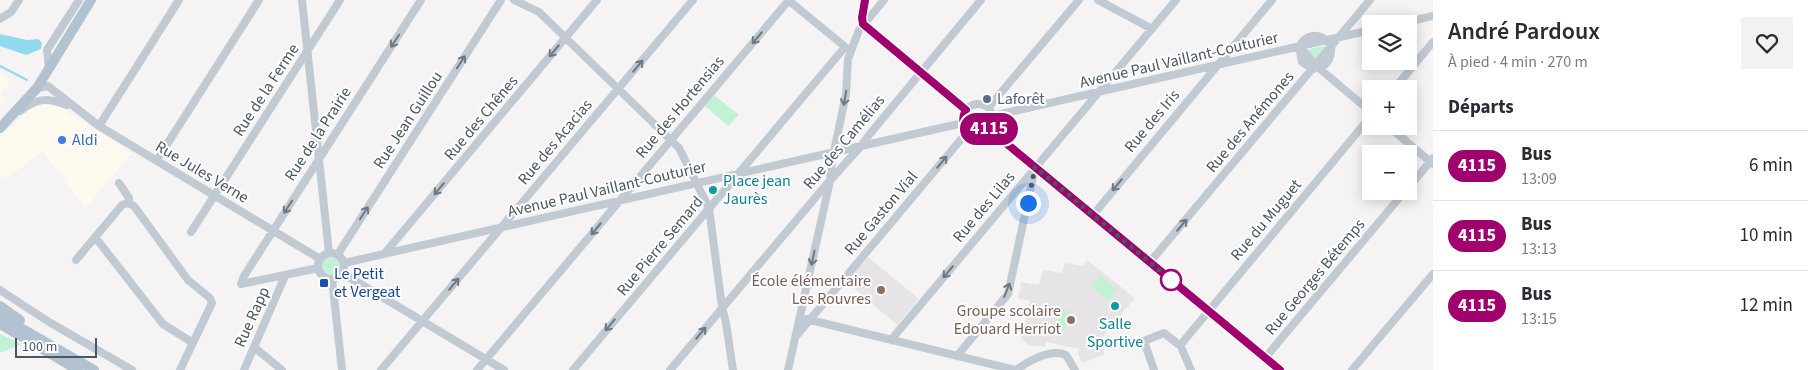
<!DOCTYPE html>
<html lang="fr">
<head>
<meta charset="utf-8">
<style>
  body { margin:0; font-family:"Source Sans 3",sans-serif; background:#f2f2f3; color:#2b2b33; height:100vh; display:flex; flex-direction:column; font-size:19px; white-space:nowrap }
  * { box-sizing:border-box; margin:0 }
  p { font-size:16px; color:#7c7c81 }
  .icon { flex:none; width:28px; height:28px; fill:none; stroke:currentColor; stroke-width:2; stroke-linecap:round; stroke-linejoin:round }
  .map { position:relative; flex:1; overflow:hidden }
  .drawer { display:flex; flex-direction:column; background:#fff; width:375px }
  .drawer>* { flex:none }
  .badge { padding:0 10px; border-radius:16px; font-size:18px; line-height:32px }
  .controls { position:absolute; left:1362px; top:15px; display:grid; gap:10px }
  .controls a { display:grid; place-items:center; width:55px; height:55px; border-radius:0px; background:#fff; box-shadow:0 2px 12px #0003; font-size:25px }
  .scale { position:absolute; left:15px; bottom:12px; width:82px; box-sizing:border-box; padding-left:5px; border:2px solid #4a5661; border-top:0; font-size:14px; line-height:18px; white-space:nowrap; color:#4a5661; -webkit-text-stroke:4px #fff; paint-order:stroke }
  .you { position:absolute; width:25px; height:25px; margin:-12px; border:4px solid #fff; border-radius:50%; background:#1a73e8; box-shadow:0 0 0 8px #1a73e833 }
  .map>.badge { position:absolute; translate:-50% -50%; box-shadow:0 0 0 2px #fff }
  h2 { padding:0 15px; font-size:19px; line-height:45px }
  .round { display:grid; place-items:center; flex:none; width:52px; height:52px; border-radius:0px; background:#f2f2f3 }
  .summary { display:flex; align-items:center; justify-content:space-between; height:85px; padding:0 15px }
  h1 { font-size:24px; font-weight:600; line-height:38px }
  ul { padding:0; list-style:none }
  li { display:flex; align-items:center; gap:15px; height:70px; padding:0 15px; border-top:1px solid #e1e1e2 }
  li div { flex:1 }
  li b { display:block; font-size:19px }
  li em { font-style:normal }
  li .badge { min-width:55px; font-weight:700; text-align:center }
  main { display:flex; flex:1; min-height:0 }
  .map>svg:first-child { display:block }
  .commercial { fill:#fdf9ef }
  .education { fill:#e6e4e5 }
  .green { fill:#c3f1d5 }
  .water { fill:#90daee }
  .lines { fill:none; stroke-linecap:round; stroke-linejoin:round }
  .stream { stroke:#90daee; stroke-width:2 }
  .minor { stroke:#c1cad2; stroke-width:8 }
  .major { stroke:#b3c2d1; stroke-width:10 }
  .oneway { stroke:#6e7983 }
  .line-casing { stroke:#fff; stroke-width:11 }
  .line { stroke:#a0006e; stroke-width:8 }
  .walk { stroke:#4a5661; stroke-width:5; stroke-dasharray:0 9 }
  .service-dot { fill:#5c6f8a; stroke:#fff; stroke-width:2 }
  .shop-dot { fill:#3f7fe0; stroke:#fff; stroke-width:2 }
  .culture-dot { fill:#0f9aa8; stroke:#fff; stroke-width:2 }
  .stop-dot { fill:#fff; stroke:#a0006e; stroke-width:2.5 }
  .transit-dot { fill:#1a4fb4; stroke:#fff; stroke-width:2 }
  .education-dot { fill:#8d6e63; stroke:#fff; stroke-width:2 }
  .labels { text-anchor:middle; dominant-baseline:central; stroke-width:4; stroke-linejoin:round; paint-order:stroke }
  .street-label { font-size:16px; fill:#4a5661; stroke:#fff }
  .service-label { font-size:16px; fill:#4e5e75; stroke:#fff; text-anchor:start }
  .shop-label { font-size:16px; fill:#366cbe; stroke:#fff; text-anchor:start }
  .culture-label { font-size:16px; fill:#0d838f; stroke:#fff; text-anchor:start }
  .transit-label { font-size:16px; fill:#164399; stroke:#fff; text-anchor:start }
  .education-label { font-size:16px; fill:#785e54; stroke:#fff; text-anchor:end }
</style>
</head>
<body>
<main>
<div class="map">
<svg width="1433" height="370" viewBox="0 0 1433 370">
  <rect width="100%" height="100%" fill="#f5f3f3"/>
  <path class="commercial" d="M0 73 10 82 1 94 5 101 0 105Z
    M53 103 132 153 85 209 43 151 5 180 0 175V137L30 108Z"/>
  <path class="education" d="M868 257 919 299 897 325 847 282Z
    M1087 260 1135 298 1099 341 1105 354 1082 363 1078 354 1079 349 1046 342 1045 347 1029 345 1021 339 1030 301 1018 298 1021 282 1039 285 1043 270 1062 273 1065 263 1082 266Z"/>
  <path class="green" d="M1329 45 1318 59H1315L1305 50Z
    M714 95 739 115 728 126 705 106Z
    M322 266a9 9 0 1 1 18 0a9 9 0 1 1-18 0Z
    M1100 275 1117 290 1108 301 1091 286Z
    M1061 309 1069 311 1065 330 1057 328Z
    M0 334 22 344 0 353Z"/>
  <path class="water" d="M0 34 27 40 38 39 42 43 41 49 26 55 0 46Z"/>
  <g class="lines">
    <path class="stream" d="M0 66 27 80"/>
    <path class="minor" d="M302 0 329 253
      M514 0 539 12 679 148 709 208 722 307 726 323 733 370
      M788 0 849 50
      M1098 0 1152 29
      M0 19 11 12 19 0
      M1398 24 1433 16
      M863 25 966 110
      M863 25 862 18 865 0
      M1299 47 1320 69 1371 112
      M49 69 47 50 79 0
      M1313 69 1302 62 1299 47C1305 35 1317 32 1327 41
      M1320 69C1328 63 1332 58 1331 47
      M37 88 48 86 99 126 320 259
      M1394 89 1433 42
      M963 119a15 15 0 1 1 30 0a15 15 0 1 1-30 0Z
      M988 108 1079 0
      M20 111C38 98 46 97 67 105
      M992 116 1371 30
      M99 126 179 0
      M1388 126 1433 164
      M989 129 1280 370
      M157 160 259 0
      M119 183 129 198 128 203
      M1409 187 1433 158
      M1093 215 1272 0
      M191 232 340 0
      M95 237 163 324 193 343
      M318 266a13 13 0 1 1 26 0a13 13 0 1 1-26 0Z
      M385 253 597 0
      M338 254 501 0
      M76 260 122 205 128 203 134 206 188 280 210 298 212 303 180 370
      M1150 262 1370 0
      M344 263 963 123
      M318 268 241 284 244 276 421 0
      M342 273 504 370
      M332 279 342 370
      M0 290 49 322 132 370
      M806 319 1015 370
      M797 335 968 131
      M891 340 1176 0
      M1144 341 1154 370
      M1182 343 1371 116
      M1123 345 1144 341 1164 333 1178 344
      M254 347 282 370
      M1182 349 1191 370
      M957 356 1008 294 1035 167
      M1265 358 1405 191
      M244 370 285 276
      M381 370 693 0
      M477 370 789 0
      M573 370 845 47
      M670 370 826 185 861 146 869 135 981 0
      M788 370 830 181 832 161 846 94 848 59 859 30 884 0
      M1016 370C1029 361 1050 348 1066 355L1075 370
      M1352 370 1433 274"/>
    <path class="major" d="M0 128 37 88 91 0
      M0 306 20 320
      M0 316 94 370
      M0 324 78 370"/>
  </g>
  <defs><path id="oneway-shaft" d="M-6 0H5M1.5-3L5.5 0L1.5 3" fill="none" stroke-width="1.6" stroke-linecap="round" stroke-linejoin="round" transform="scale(1.25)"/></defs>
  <g class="oneway">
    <use href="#oneway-shaft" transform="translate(757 38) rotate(130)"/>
    <use href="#oneway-shaft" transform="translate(395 41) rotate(123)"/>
    <use href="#oneway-shaft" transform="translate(554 51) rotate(130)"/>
    <use href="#oneway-shaft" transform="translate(461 62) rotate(-57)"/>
    <use href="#oneway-shaft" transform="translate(638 66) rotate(-50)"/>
    <use href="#oneway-shaft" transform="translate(845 98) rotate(100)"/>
    <use href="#oneway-shaft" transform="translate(942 162) rotate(-50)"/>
    <use href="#oneway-shaft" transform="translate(1117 185) rotate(130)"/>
    <use href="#oneway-shaft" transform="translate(439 189) rotate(130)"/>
    <use href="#oneway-shaft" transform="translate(288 207) rotate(123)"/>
    <use href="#oneway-shaft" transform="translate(364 213) rotate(-57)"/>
    <use href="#oneway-shaft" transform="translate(1182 225) rotate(-50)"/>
    <use href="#oneway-shaft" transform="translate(596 229) rotate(130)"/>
    <use href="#oneway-shaft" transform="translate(813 258) rotate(102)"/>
    <use href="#oneway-shaft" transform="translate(948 272) rotate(130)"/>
    <use href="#oneway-shaft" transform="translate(454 284) rotate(-50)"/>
    <use href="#oneway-shaft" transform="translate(1007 290) rotate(-68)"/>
    <use href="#oneway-shaft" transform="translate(610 325) rotate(130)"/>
    <use href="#oneway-shaft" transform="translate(701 333) rotate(-50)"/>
  </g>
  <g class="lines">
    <defs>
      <path id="line" d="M865 0 862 18 863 24 966 110C956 127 975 141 989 129L1280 370"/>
    </defs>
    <use href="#line" class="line-casing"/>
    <use href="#line" class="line"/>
    <path class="walk" d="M1028 203 1035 167 1176 284 1171 280"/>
  </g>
  <circle class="service-dot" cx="987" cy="99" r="5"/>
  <circle class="shop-dot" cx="62" cy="140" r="5"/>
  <g class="culture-dot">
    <circle cx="713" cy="190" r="5"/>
    <circle cx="1115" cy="306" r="5"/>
  </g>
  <circle class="stop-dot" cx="1171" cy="280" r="10"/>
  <rect class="transit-dot" x="319" y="278" width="10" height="10" rx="2.5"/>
  <g class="education-dot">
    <circle cx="881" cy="290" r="5"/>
    <circle cx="1071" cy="320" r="5"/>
  </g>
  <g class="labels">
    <g class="street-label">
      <text transform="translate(1179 60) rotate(-13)">Avenue Paul Vaillant-Couturier</text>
      <text transform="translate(266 90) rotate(-57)">Rue de la Ferme</text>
      <text transform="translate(680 107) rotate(-50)">Rue des Hortensias</text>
      <text transform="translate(481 118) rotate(-50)">Rue des Chênes</text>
      <text transform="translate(408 120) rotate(-57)">Rue Jean Guillou</text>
      <text transform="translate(1152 121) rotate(-50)">Rue des Iris</text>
      <text transform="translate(1250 122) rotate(-50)">Rue des Anémones</text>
      <text transform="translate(318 134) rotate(-57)">Rue de la Prairie</text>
      <text transform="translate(555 142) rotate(-50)">Rue des Acacias</text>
      <text transform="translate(844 142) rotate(-50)">Rue des Camélias</text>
      <text transform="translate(202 172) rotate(31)">Rue Jules Verne</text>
      <text transform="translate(607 189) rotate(-13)">Avenue Paul Vaillant-Couturier</text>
      <text transform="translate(984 207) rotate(-50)">Rue des Lilas</text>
      <text transform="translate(881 213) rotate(-50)">Rue Gaston Vial</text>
      <text transform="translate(1266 220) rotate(-50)">Rue du Muguet</text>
      <text transform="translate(660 246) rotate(-50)">Rue Pierre Semard</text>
      <text transform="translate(1315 277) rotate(-50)">Rue Georges Bétemps</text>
      <text transform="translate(252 317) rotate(-66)">Rue Rapp</text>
    </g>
    <g class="service-label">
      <text x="997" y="99">Laforêt</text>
    </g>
    <g class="shop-label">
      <text x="72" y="140">Aldi</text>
    </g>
    <g class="culture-label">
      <text x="723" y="181">Place jean<tspan x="723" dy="18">Jaurès</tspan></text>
      <text x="1115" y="324" text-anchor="middle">Salle<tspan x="1115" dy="18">Sportive</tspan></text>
    </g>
    <g class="transit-label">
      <text x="334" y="274">Le Petit<tspan x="334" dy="18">et Vergeat</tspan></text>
    </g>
    <g class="education-label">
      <text x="871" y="281">École élémentaire<tspan x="871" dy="18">Les Rouvres</tspan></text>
      <text x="1061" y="311">Groupe scolaire<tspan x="1061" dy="18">Edouard Herriot</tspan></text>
    </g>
  </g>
</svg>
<div class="controls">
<a><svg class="icon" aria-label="layers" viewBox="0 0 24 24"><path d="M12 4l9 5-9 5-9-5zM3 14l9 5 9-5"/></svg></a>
<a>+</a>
<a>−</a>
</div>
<div class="scale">100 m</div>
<div class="you" style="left:1028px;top:203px"></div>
<b class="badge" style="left:989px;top:129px;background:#a0006e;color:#fff">4115</b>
</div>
<section class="drawer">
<div class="summary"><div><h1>André Pardoux</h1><p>À pied · 4 min · 270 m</p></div><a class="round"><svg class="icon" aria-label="heart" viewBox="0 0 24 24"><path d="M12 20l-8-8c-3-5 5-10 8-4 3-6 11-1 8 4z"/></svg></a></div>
<h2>Départs</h2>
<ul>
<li><span class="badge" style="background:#a0006e;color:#fff">4115</span><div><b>Bus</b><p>13:09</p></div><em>6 min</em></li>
<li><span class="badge" style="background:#a0006e;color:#fff">4115</span><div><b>Bus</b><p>13:13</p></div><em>10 min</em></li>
<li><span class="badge" style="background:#a0006e;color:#fff">4115</span><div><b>Bus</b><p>13:15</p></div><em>12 min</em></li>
</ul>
</section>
</main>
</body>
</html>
